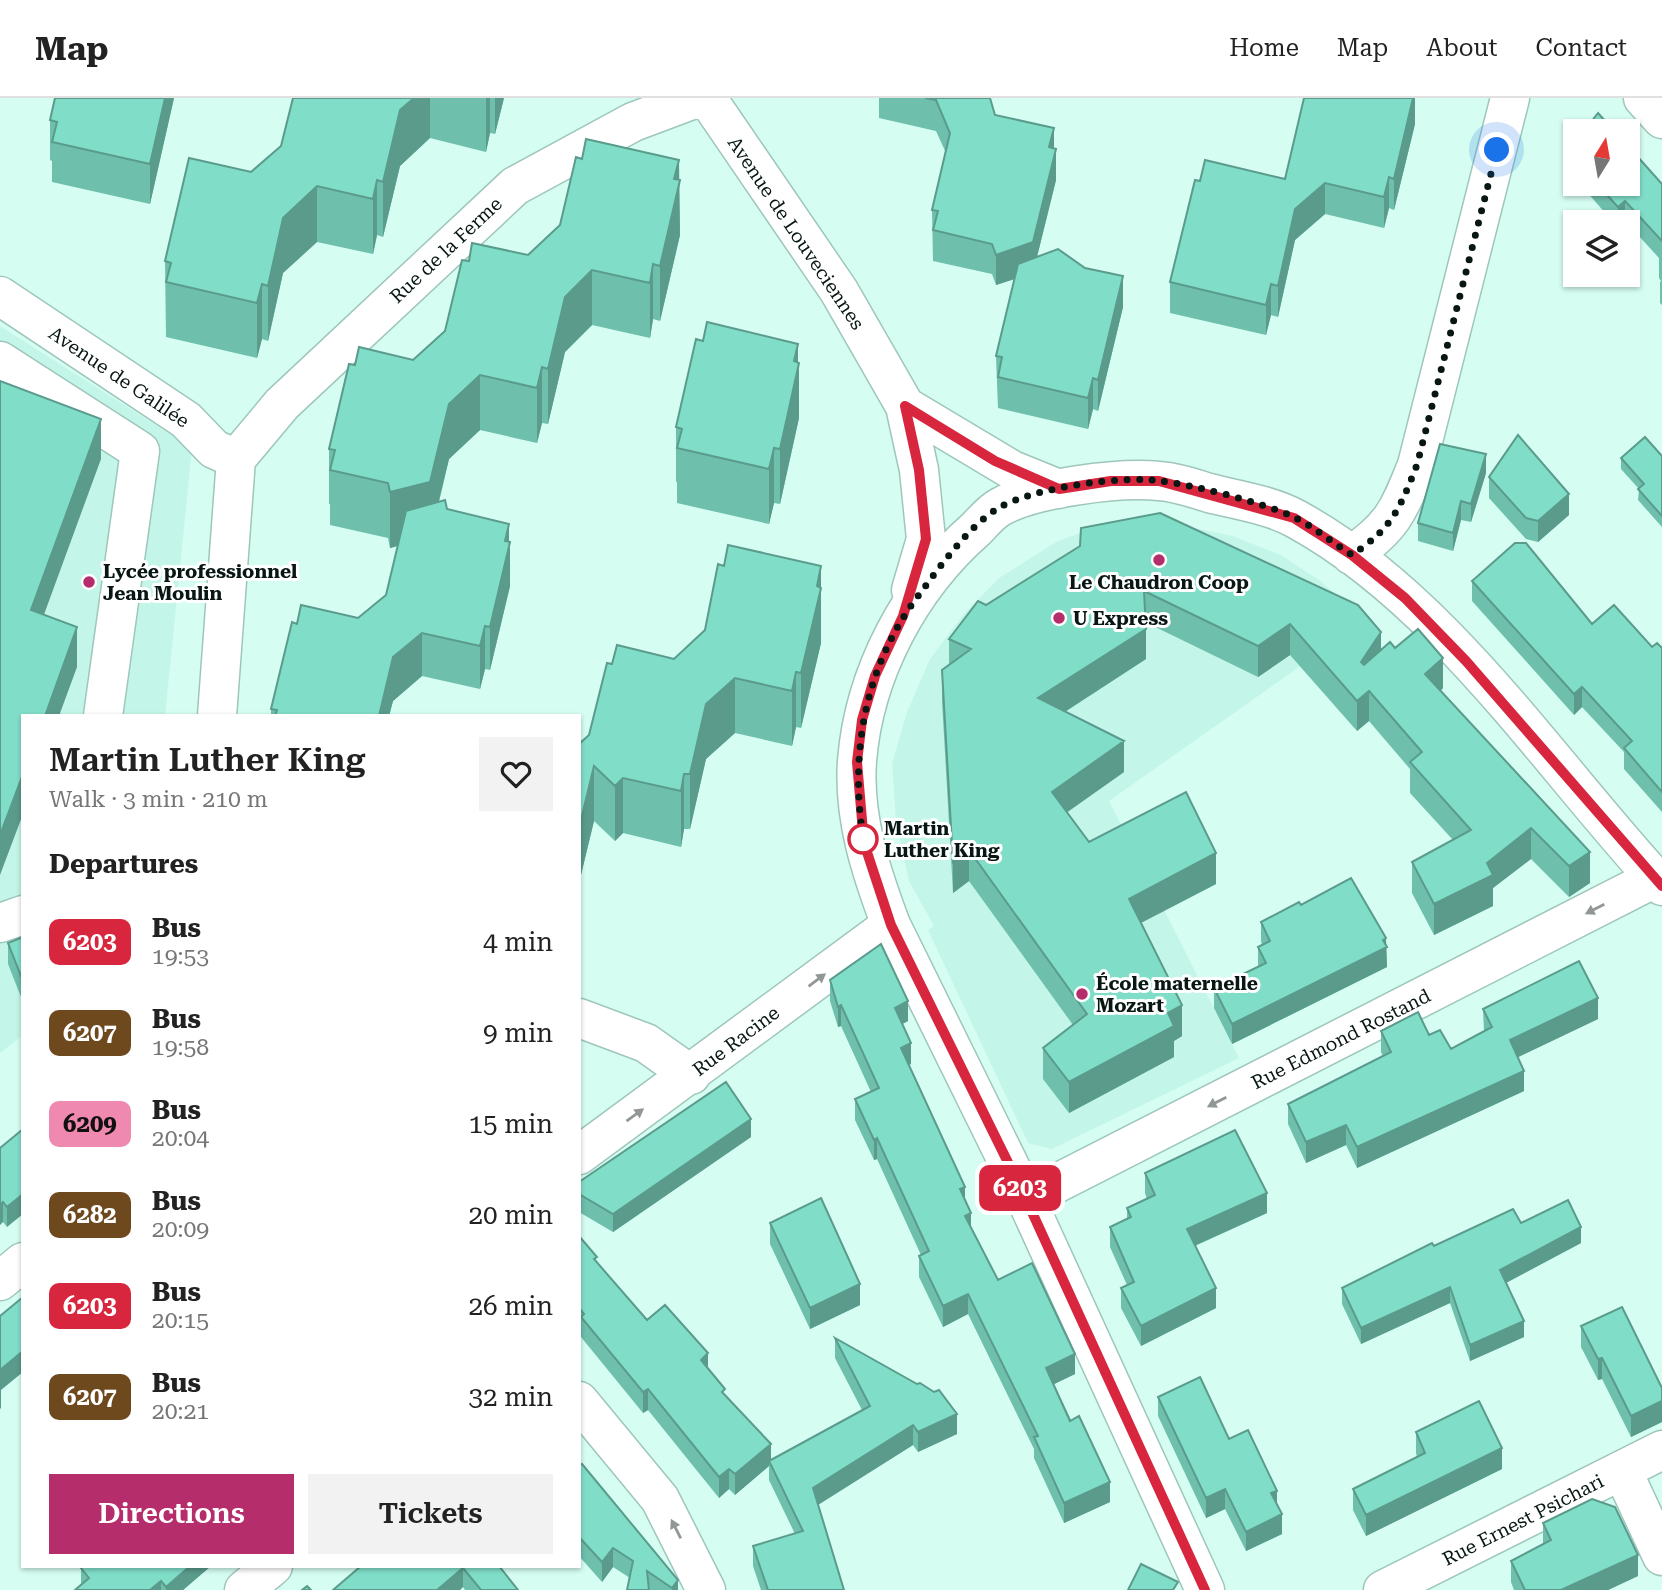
<!DOCTYPE html>
<html lang="en">
<head>
<meta charset="utf-8">
<style>
  body { margin:0; font-family:"Roboto Serif",serif; background:#f2f2f2; color:#222; height:100vh; display:flex; flex-direction:column; font-size:26px; white-space:nowrap }
  * { box-sizing:border-box; margin:0 }
  p { font-size:23px; color:#767676 }
  .icon { flex:none; width:38px; height:38px; fill:none; stroke:currentColor; stroke-width:2; stroke-linecap:round; stroke-linejoin:round }
  .map { position:relative; flex:1; overflow:hidden }
  .sheet { position:absolute; left:21px; top:616px; width:560px; height:854px; display:flex; flex-direction:column; background:#fff; border-radius:0px; box-shadow:0 2px 5px #0004 }
  .sheet>* { flex:none }
  .badge { padding:0 14px; border-radius:10px; font-size:24px; line-height:46px }
  .needle { width:46px; rotate:11deg }
  .buttons { position:absolute; left:1563px; top:21px; display:grid; gap:14px }
  .buttons a { display:grid; place-items:center; width:77px; height:77px; border-radius:0px; background:#fff; box-shadow:0 2px 5px #0004; font-size:35px }
  .you { position:absolute; width:35px; height:35px; margin:-18px; border:5px solid #fff; border-radius:50%; background:#1a73e8; box-shadow:0 0 0 10px #1a73e833 }
  .map>.badge { position:absolute; translate:-50% -50%; box-shadow:0 0 0 4px #fff }
  h2 { padding:0 28px; font-size:26px; line-height:63px }
  .round { display:grid; place-items:center; flex:none; width:74px; height:74px; border-radius:0px; background:#f2f2f2 }
  .summary { display:flex; align-items:center; justify-content:space-between; height:119px; padding:0 28px }
  h1 { font-size:33px; font-weight:600; line-height:52px }
  .primary-button { display:flex; gap:14px; margin-top:auto; padding:14px 28px }
  .primary-button a { flex:1; height:80px; border-radius:0px; background:#b62d6c; color:#fff; font-size:28px; font-weight:600; line-height:80px; text-align:center }
  .primary-button a+a { background:#f2f2f2; color:#222 }
  ul { padding:0; list-style:none }
  li { display:flex; align-items:center; gap:21px; height:91px; padding:0 28px }
  li div { flex:1 }
  li b { display:block; font-size:26px }
  li em { font-style:normal }
  li .badge { min-width:77px; font-weight:700; text-align:center }
  header { display:flex; align-items:center; gap:42px; box-sizing:border-box; height:98px; padding:0 35px; background:#fff; border-bottom:2px solid #e0e0e0 }
  header strong { font-size:33px }
  nav { display:flex; gap:38px; margin-inline-start:auto; font-size:24px }
  .map>svg:first-child { display:block }
  .built { fill:#c3f6e8 }
  .lines { fill:none; stroke-linecap:round; stroke-linejoin:round }
  .minor-casing { stroke:#9ec6bb; stroke-width:41 }
  .minor { stroke:#fff; stroke-width:38 }
  .wall { fill:#6ebfac }
  .shaded-wall { fill:#5a9b8c }
  .building { fill:#80dec8; stroke:#5a9b8c; stroke-width:2 }
  .oneway { fill:#909795 }
  .line-casing { stroke:#fff; stroke-width:16 }
  .line { stroke:#d7263d; stroke-width:10 }
  .walk { stroke:#081714; stroke-width:7; stroke-dasharray:0 12.6 }
  .poi-dot { fill:#b62d6c; stroke:#fff; stroke-width:2.5 }
  .stop-dot { fill:#fff; stroke:#d7263d; stroke-width:3.5 }
  .labels { text-anchor:middle; dominant-baseline:central; stroke-width:6; stroke-linejoin:round; paint-order:stroke }
  .street-label { font-size:19px; fill:#081714; stroke:#fff }
  .poi-label { font-size:19px; font-weight:bold; fill:#081714; stroke:#fff; text-anchor:start }
  .stop-label { font-size:19px; font-weight:bold; fill:#081714; stroke:#fff; text-anchor:start }
</style>
</head>
<body>
<header>
<strong>Map</strong>
<nav><a>Home</a><a>Map</a><a>About</a><a>Contact</a></nav>
</header>
<div class="map">
<svg width="1662" height="1492" viewBox="0 0 1662 1492">
  <rect width="100%" height="100%" fill="#d5fdf2"/>
  <path class="built" d="M0 228 192 350 165 618H23V937L0 955Z
    M1104 427H1180L1232 438 1281 457 1319 482 1366 522 1109 703 1239 960 1052 1051 1028 1045 928 832 934 828 909 783 896 722 892 666 907 614 930 561 964 516 999 480 1058 443Z"/>
  <g class="lines">
    <defs>
      <path id="minor" d="M707 0 839 193 905 308 919 372 926 441 911 492
        M1643 0 1662 21
        M0 198 186 322 214 351 236 361
        M0 263 140 353 103 618
        M905 308 1012 372 1059 391
        M236 361 282 306 515 88 633 24 697 0
        M1351 457C1393 429 1399 412 1417 367L1510 0
        M217 618 236 361
        M0 825 23 817
        M579 920 646 945 691 977
        M579 1057 891 827
        M1026 1101 1655 780
        M0 1183 23 1164
        M579 1303 660 1401 706 1492
        M1622 1372 1662 1458
        M244 1492 273 1468
        M1205 1492 1026 1101 891 827C871 774 853 720 857 663 864 575 910 489 976 431 983 424 991 414 1000 409 1034 390 1119 379 1159 383 1176 384 1193 390 1209 395 1237 402 1271 407 1296 421 1443 501 1550 667 1662 788
        M1383 1492 1662 1352"/>
    </defs>
    <use href="#minor" class="minor-casing"/>
    <use href="#minor" class="minor"/>
  </g>
  <path class="wall" d="M174 0 150 106 52 84V63L50 62V22Z
    M293 0H504L495 36 490 35 486 54 430 40 400 68 383 139 377 137 373 156 317 144 283 175 268 243 262 241 257 260 166 239 165 163 251 74 281 48Z
    M879 0H990L995 17 1054 50 1056 82 1037 159 1123 209 1098 313 1093 311 1088 331 998 310 996 258 1015 181 996 187 992 176 933 163 932 112 946 55 936 33 879 20Z
    M1415 0V26L1394 112 1389 110 1384 130 1325 116 1295 142 1278 219 1271 217 1266 237 1170 215V184L1200 83 1285 81Z
    M1575 45V80L1569 73V53Z
    M582 61 679 82 680 137 660 223 653 221 650 240 592 227 565 254 548 326 542 325 537 345 480 332 449 361 439 404 447 411 509 444 510 488 490 572 485 571 480 591 422 578 393 603 389 618H271V611L297 526 358 520 386 497 398 448 390 450 388 440 330 427V406H329V351L355 267 413 262 445 233 469 163 528 157 560 127Z
    M1580 86H1662V207L1660 205V184L1661 183 1659 180V160L1628 126V124H1613Z
    M798 264 799 320 780 406 774 405 769 426 677 405V384H676V329Z
    M1662 358V429L1638 402 1639 391 1621 371V360Z
    M1486 375 1471 424 1461 422 1453 453 1418 443V425Z
    M1489 379 1569 417 1538 444 1526 441 1489 400Z
    M1080 448 1381 552 1395 550 1443 590 1441 593 1590 785 1569 799 1531 761 1493 790V808L1434 837 1412 795V764L1453 742 1410 695V671L1369 623 1357 633 1290 557 1258 579 1145 524 1146 561 1065 614 1124 674 1067 714 1089 744 1216 786 1141 825 1182 938 1174 943V959L1069 1015 1043 981V950L1073 927 969 783 953 795 942 603V572L949 567V541L986 507Z
    M724 468H821V545L801 630 796 629 792 648 735 635 706 661 690 731H684L681 749 623 735 615 743 594 723 579 785V646L589 637 612 566 674 561 705 532Z
    M1472 483 1652 549 1662 550V714L1624 671V654L1582 609 1574 617 1472 503Z
    M1301 807 1386 847 1387 869 1232 946 1214 910V890L1258 869V849L1262 847 1261 843V824Z
    M23 839 21 899 8 866V845Z
    M830 882 908 923 902 926 911 966 909 967 965 1102 971 1130 998 1182 1075 1276 1054 1286 1110 1404 1064 1425 1034 1360V1351L968 1216 943 1229 919 1179V1158L921 1157 877 1061 874 1062 855 1022V1001L871 994 841 928 838 929 830 903Z
    M1483 911 1598 921 1518 959 1524 993 1357 1070 1346 1047 1306 1065 1288 1026V1006L1383 958 1381 954V933L1429 937 1451 951 1484 933Z
    M23 1031 7 1129 3 1124 0 1050Z
    M751 1039 613 1134 579 1114V1084Z
    M1145 1075 1267 1115 1195 1148 1216 1210 1141 1248 1121 1210V1190L1127 1187 1110 1149V1129L1127 1121V1110L1147 1101 1145 1095Z
    M770 1125 860 1207 810 1231 770 1146Z
    M1521 1125 1581 1145 1506 1185 1524 1239 1470 1263 1450 1205 1361 1246 1342 1206V1190L1434 1148Z
    M579 1138 597 1164 647 1222 708 1270 725 1298 771 1362 862 1312 835 1260V1240L957 1336 918 1354 913 1347 818 1407 844 1492H761L753 1468V1448L795 1436 769 1382V1368L735 1397 729 1391 719 1400 648 1312 643 1315 581 1239V1234L579 1231Z
    M1581 1228 1662 1290V1324L1631 1339 1602 1281 1598 1282 1581 1249Z
    M1158 1299 1229 1341 1277 1408 1282 1436 1246 1453 1225 1411 1206 1420 1158 1318Z
    M1416 1334 1502 1371 1366 1438 1353 1412V1391L1417 1359 1416 1355Z
    M579 1367 678 1492H627L630 1480 613 1469 602 1484 579 1458Z
    M1543 1425 1638 1478 1608 1492H1514L1511 1484V1463L1543 1446Z
    M83 1468H211L183 1492H75L81 1487V1470Z
    M361 1468H499L518 1492H465L463 1489Z"/>
  <path class="shaded-wall" d="M165 0H174L150 106V66Z
    M414 0H430V40L400 68 383 139V84L400 12Z
    M486 0H490V35L486 54Z
    M495 0H504L495 36Z
    M1413 0H1415V26L1394 112V81Z
    M1054 30V58L1056 51V82L1033 175 996 187V157L1049 49Z
    M679 62 680 137 660 223V168L674 81Z
    M1389 79V110L1384 130V99Z
    M377 82V137L373 156V101Z
    M1325 85V116L1295 142 1278 219V188L1295 111Z
    M317 88V144L283 175 268 243V188L283 120Z
    M1625 103V123L1618 124V109Z
    M653 166V221L650 240V185Z
    M592 172V227L565 254 548 326V271L565 199Z
    M1123 178V209L1098 313V282Z
    M262 186V241L257 260V205Z
    M1271 186V217L1266 237V207Z
    M798 246V271L799 265V320L780 406V351L794 263Z
    M542 269V325L537 345V290Z
    M480 277V332L449 361 430 439 390 450V394L449 306Z
    M1093 280V311L1088 331V300Z
    M101 321V361L31 552V512Z
    M774 350V405L769 426V371Z
    M1486 356V375L1471 424V406Z
    M1569 396V417L1538 444V423Z
    M1461 403V422L1453 453V435Z
    M509 426V451L510 444V488L490 572V529L505 443Z
    M821 468V545L801 630V575Z
    M1290 526V557L1258 579V548Z
    M485 528V571L480 591V548Z
    M77 529V569L59 618H45Z
    M1146 531V561L1038 631V600Z
    M1381 534V565L1361 595V564Z
    M422 535V578L393 603 389 618H379L393 559Z
    M1443 560V590L1425 607V576Z
    M796 574V629L792 648V593Z
    M735 580V635L706 661 690 731V676L706 606Z
    M1582 589V609L1574 617V596Z
    M1369 593V623L1357 633V603Z
    M1124 643V674L1052 725V694Z
    M594 668V723L579 785V730Z
    M23 676V716L0 777V737Z
    M684 676V731L681 749V693Z
    M623 680V735L615 743V688Z
    M1531 730V761L1493 790V808L1434 837V806Z
    M969 752V783L953 795V764Z
    M1590 754V785L1569 799V768Z
    M1216 755V786L1129 831V801Z
    M1386 840 1387 869 1232 946V926Z
    M21 878H23V899H21Z
    M1598 900V921L1510 963V942Z
    M908 903V923L895 930V910Z
    M841 907V928L838 929V909Z
    M1182 907V938L1174 943V959L1069 1015V984L1168 915Z
    M911 945V966L901 971V950Z
    M1524 973V993L1357 1070V1049Z
    M751 1021V1039L613 1134V1116Z
    M1346 1027V1047L1306 1065V1044Z
    M877 1040V1061L874 1062V1042Z
    M965 1089V1109L960 1091Z
    M1267 1095V1115L1187 1151V1131Z
    M23 1096V1116L7 1129V1109Z
    M3 1104V1124L0 1127V1107Z
    M971 1115V1136L965 1118Z
    M1581 1129V1145L1500 1188V1172Z
    M860 1186V1207L810 1231V1210Z
    M1450 1189V1205L1361 1246V1230Z
    M1216 1190V1210L1141 1248V1228Z
    M968 1196V1216L943 1229V1208Z
    M1524 1223V1239L1470 1263V1247Z
    M23 1253V1274L1 1292V1310L0 1311V1272Z
    M708 1255V1276L701 1262Z
    M1075 1256V1276L1046 1290V1270Z
    M1602 1260V1281L1598 1282V1261Z
    M648 1291V1312L643 1315V1294Z
    M1662 1303V1324L1631 1339V1318Z
    M957 1316V1336L918 1354V1334Z
    M913 1327V1347L813 1410V1390Z
    M771 1346V1366L769 1363V1368L735 1397V1376Z
    M1502 1350V1371L1366 1438V1417Z
    M729 1371V1391L719 1400V1379Z
    M1110 1384V1404L1064 1425V1405Z
    M1225 1391V1411L1206 1420V1400Z
    M1277 1393V1412L1271 1395Z
    M1282 1416V1436L1246 1453V1434Z
    M613 1450V1469L602 1484V1464Z
    M1638 1457V1478L1608 1492H1561Z
    M190 1468H211L183 1492H166V1489Z
    M463 1470V1489L460 1492H437Z
    M678 1482V1492H672V1490Z
    M161 1483V1492H150Z"/>
  <path class="building" d="M55 0H165L150 66 52 44 57 24 50 22Z
    M293 0H414L400 12 383 84 377 82 373 101 317 88 283 120 268 188 262 186 257 205 166 184 171 165 165 163 189 60 251 74 281 48Z
    M925 0H990L995 17 1054 30 1049 49 1056 51 1033 144 996 157 992 146 933 132 938 113 932 112 950 35 936 2Z
    M1304 0H1413L1394 81 1389 79 1384 99 1325 85 1295 111 1278 188 1271 186 1266 207 1170 184 1195 82 1200 83 1205 62 1285 81Z
    M1598 15 1614 33H1584Z
    M586 41 679 62 674 81 680 82 660 168 653 166 650 185 592 172 565 199 548 271 542 269 537 290 480 277 449 306 430 384 390 394 388 385 330 372 335 352 329 351 349 266 355 267 359 249 413 262 445 233 462 162 469 163 472 145 528 157 560 127 576 59 582 61Z
    M1575 45V60L1569 53Z
    M1628 48 1662 86V143L1625 103 1618 109 1597 86H1628Z
    M1058 151 1085 170 1123 178 1098 282 1093 280 1088 300 998 279 1002 259 996 258 1018 166Z
    M707 224 798 246 794 263 799 265 780 351 774 350 769 371 677 350 682 331 676 329 696 241 703 243Z
    M0 283 101 321 31 512 77 529 45 618H23V676L0 737Z
    M1518 337 1569 396 1538 423 1526 420 1489 379Z
    M1645 339 1662 358V418L1638 391 1644 386 1621 360Z
    M1440 346 1486 356 1471 406 1461 403 1453 435 1418 425Z
    M445 402 447 411 509 426 505 443 510 444 490 529 485 528 480 548 422 535 393 559 379 618H275L277 612 271 611 292 524 297 526 301 507 358 520 386 497 406 413Z
    M1160 415 1358 507 1381 534 1361 564 1364 567 1390 544 1395 550 1418 531 1443 560 1425 576 1590 754 1569 768 1531 730 1487 765 1493 777 1434 806 1412 764 1471 732 1410 664 1422 654 1369 593 1357 603 1290 526 1258 548 1144 493 1146 531 1038 600 1124 643 1052 694 1089 744 1186 694 1216 755 1129 801 1182 907 1168 915 1174 928 1069 984 1043 950 1087 916 969 752 953 764 942 572 971 551 949 541 978 503 986 507 1080 448 1081 430Z
    M1515 445H1526L1592 526 1614 507 1652 549 1657 545 1662 550V694L1624 650 1632 643 1582 589 1574 596 1472 483Z
    M728 447 821 468 817 488 821 490 801 575 796 574 792 593 735 580 706 606 690 676H684L681 693 623 680 615 688 594 668 579 730V646L589 637 607 565 612 566 617 547 674 561 705 532 718 466 724 468Z
    M1351 780 1386 840 1383 842 1387 849 1232 926 1214 890 1266 865 1258 849 1270 843 1261 824 1299 804 1301 807Z
    M23 839V878H21L8 845Z
    M881 846 908 903 895 910 911 945 901 950 965 1089 960 1091 971 1115 965 1118 998 1182 1032 1165 1075 1256 1046 1270 1070 1323 1079 1318 1110 1384 1064 1405 1034 1339 1038 1338 968 1196 943 1208 919 1158 929 1153 877 1040 874 1042 855 1001 879 990 841 907 838 909 830 882Z
    M1579 863 1598 900 1510 942 1524 973 1357 1049 1346 1027 1306 1044 1288 1006 1391 954 1381 933 1418 914 1429 937 1440 932 1451 951 1492 929 1483 911Z
    M726 984 751 1021 613 1116 579 1096V1084Z
    M23 1031V1096L7 1109 3 1104 0 1107V1050Z
    M1235 1032 1267 1095 1187 1131 1216 1190 1141 1228 1121 1190 1134 1184 1110 1129 1131 1119 1127 1110 1155 1097 1145 1075Z
    M821 1100 860 1186 810 1210 770 1125Z
    M1568 1102 1581 1129 1500 1172 1524 1223 1470 1247 1450 1189 1361 1230 1342 1190 1432 1145 1434 1148 1513 1111 1521 1125Z
    M579 1138 597 1159 594 1161 647 1222 665 1207 708 1255 701 1262 725 1291 722 1294 771 1346 735 1376 729 1371 719 1379 648 1291 643 1294 581 1219 584 1216 579 1210Z
    M23 1199V1253L0 1272V1218Z
    M1622 1209 1662 1290V1303L1631 1318 1602 1260 1598 1261 1581 1228Z
    M835 1240 917 1286 920 1285 934 1294 939 1292 957 1316 918 1334 913 1327 813 1390 844 1492H768L753 1448 803 1433 769 1363 870 1308Z
    M1200 1279 1229 1341 1248 1332 1277 1393 1271 1395 1282 1416 1246 1434 1225 1391 1206 1400 1158 1299Z
    M1479 1303 1502 1350 1366 1417 1353 1391 1425 1355 1416 1334Z
    M582 1366 678 1482 672 1490 647 1473 649 1492H627L633 1463 613 1450 602 1464 579 1439V1367Z
    M1592 1401 1615 1409 1638 1457 1561 1492H1525L1511 1463 1551 1442 1543 1425Z
    M1141 1466 1178 1484 1173 1492H1128Z
    M83 1468H190L166 1489 161 1483 150 1492H75L89 1480 81 1470Z
    M361 1468H499L518 1492H481L463 1470 437 1492H333Z
    M307 1488 311 1492H302Z"/>
  <defs><path id="oneway-solid" d="M-6-.8H1V-3.2L6.5 0L1 3.2V.8H-6Z" transform="scale(1.75)"/></defs>
  <g class="oneway">
    <use href="#oneway-solid" transform="translate(1595 811) rotate(153)"/>
    <use href="#oneway-solid" transform="translate(817 882) rotate(-37)"/>
    <use href="#oneway-solid" transform="translate(1217 1004) rotate(153)"/>
    <use href="#oneway-solid" transform="translate(635 1017) rotate(-36)"/>
    <use href="#oneway-solid" transform="translate(676 1431) rotate(-117)"/>
  </g>
  <g class="lines">
    <defs>
      <path id="line" d="M1205 1492 1026 1101 891 827 864 745 857 664 862 622 875 578 903 518 926 441 919 372 905 308 995 363 1059 391 1111 383H1159L1294 420 1352 457 1405 500 1466 563 1662 788"/>
    </defs>
    <use href="#line" class="line-casing"/>
    <use href="#line" class="line"/>
    <path class="walk" d="M863 741 864 745C849 657 864 570 918 498 940 469 968 428 1000 409 1034 390 1122 377 1161 383 1198 388 1260 404 1294 419 1314 429 1333 445 1352 457 1393 429 1399 412 1417 367L1497 52"/>
  </g>
  <g class="poi-dot">
    <circle cx="1159" cy="462" r="7"/>
    <circle cx="89" cy="484" r="7"/>
    <circle cx="1059" cy="520" r="7"/>
    <circle cx="1082" cy="896" r="7"/>
  </g>
  <circle class="stop-dot" cx="863" cy="741" r="14"/>
  <g class="labels">
    <g class="street-label">
      <text transform="translate(796 135) rotate(56)">Avenue de Louveciennes</text>
      <text transform="translate(446 152) rotate(-43)">Rue de la Ferme</text>
      <text transform="translate(119 279) rotate(34)">Avenue de Galilée</text>
      <text transform="translate(1341 941) rotate(-27)">Rue Edmond Rostand</text>
      <text transform="translate(736 943) rotate(-37)">Rue Racine</text>
      <text transform="translate(1523 1422) rotate(-27)">Rue Ernest Psichari</text>
    </g>
    <g class="poi-label">
      <text x="103" y="473">Lycée professionnel<tspan x="103" dy="22">Jean Moulin</tspan></text>
      <text x="1159" y="484" text-anchor="middle">Le Chaudron Coop</text>
      <text x="1073" y="520">U Express</text>
      <text x="1096" y="885">École maternelle<tspan x="1096" dy="22">Mozart</tspan></text>
    </g>
    <g class="stop-label">
      <text x="884" y="730">Martin<tspan x="884" dy="22">Luther King</tspan></text>
    </g>
  </g>
</svg>
<div class="buttons">
<a><svg class="needle" viewBox="-14 -14 28 28"><path d="M0-13l5 13h-10z" fill="#e53935"/><path d="M0 13l5-13h-10z" fill="#767676"/></svg></a>
<a><svg class="icon" aria-label="layers" viewBox="0 0 24 24"><path d="M12 4l9 5-9 5-9-5zM3 14l9 5 9-5"/></svg></a>
</div>
<div class="you" style="left:1497px;top:52px"></div>
<b class="badge" style="left:1020px;top:1090px;background:#d7263d;color:#fff">6203</b>
<section class="sheet">
<div class="summary"><div><h1>Martin Luther King</h1><p>Walk · 3 min · 210 m</p></div><a class="round"><svg class="icon" aria-label="heart" viewBox="0 0 24 24"><path d="M12 20l-8-8c-3-5 5-10 8-4 3-6 11-1 8 4z"/></svg></a></div>
<h2>Departures</h2>
<ul>
<li><span class="badge" style="background:#d7263d;color:#fff">6203</span><div><b>Bus</b><p>19:53</p></div><em>4 min</em></li>
<li><span class="badge" style="background:#6e491e;color:#fff">6207</span><div><b>Bus</b><p>19:58</p></div><em>9 min</em></li>
<li><span class="badge" style="background:#f089af;color:#111">6209</span><div><b>Bus</b><p>20:04</p></div><em>15 min</em></li>
<li><span class="badge" style="background:#6e491e;color:#fff">6282</span><div><b>Bus</b><p>20:09</p></div><em>20 min</em></li>
<li><span class="badge" style="background:#d7263d;color:#fff">6203</span><div><b>Bus</b><p>20:15</p></div><em>26 min</em></li>
<li><span class="badge" style="background:#6e491e;color:#fff">6207</span><div><b>Bus</b><p>20:21</p></div><em>32 min</em></li>
</ul>
<div class="primary-button"><a>Directions</a><a>Tickets</a></div>
</section>
</div>
</body>
</html>
